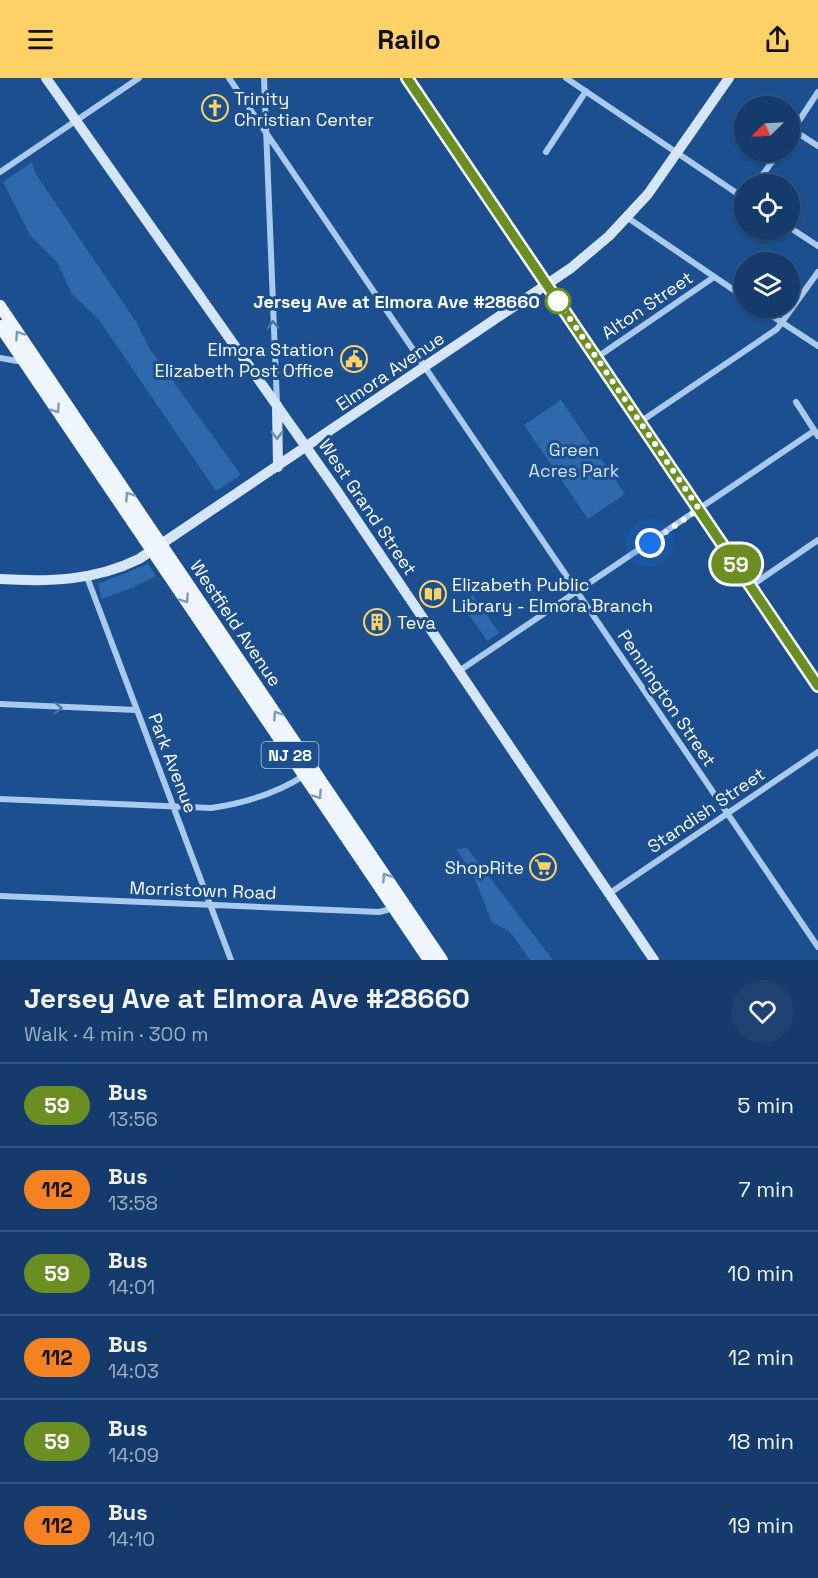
<!DOCTYPE html>
<html lang="en">
<head>
<meta charset="utf-8">
<style>
  body { margin:0; font-family:"Space Grotesk",sans-serif; background:#1d4271; color:#f1f3f6; height:100vh; display:flex; flex-direction:column; font-size:22px; white-space:nowrap }
  * { box-sizing:border-box; margin:0 }
  p { font-size:20px; color:#9dadc1 }
  .icon { flex:none; width:33px; height:33px; fill:none; stroke:currentColor; stroke-width:2; stroke-linecap:round; stroke-linejoin:round }
  .map { position:relative; height:882px; overflow:hidden }
  .details { display:flex; flex-direction:column; background:#143b6b; flex:1 }
  .details>* { flex:none }
  .badge { padding:0 12px; border-radius:20px; font-size:21px; line-height:39px }
  .needle { width:39px; rotate:246deg }
  .tools { position:absolute; left:734px; top:18px; display:grid; gap:12px }
  .tools a { display:grid; place-items:center; width:66px; height:66px; border-radius:50%; background:#143b6b; box-shadow:0 2px 4px #0004,0 0 0 2px #33557e; font-size:30px }
  .you { position:absolute; width:30px; height:30px; margin:-15px; border:4px solid #fff; border-radius:50%; background:#1a73e8; box-shadow:0 0 0 9px #1a73e833 }
  .map>.badge { position:absolute; translate:-50% -50%; box-shadow:0 0 0 3px #fff }
  .round { display:grid; place-items:center; flex:none; width:63px; height:63px; border-radius:32px; background:#1d4271 }
  .head { display:flex; align-items:center; justify-content:space-between; height:102px; padding:0 24px }
  h1 { font-size:28px; font-weight:800; line-height:45px }
  ul { padding:0; list-style:none }
  li { display:flex; align-items:center; gap:18px; height:84px; padding:0 24px; border-top:2px solid #33557e }
  li div { flex:1 }
  li b { display:block; font-size:22px }
  li em { font-style:normal }
  li .badge { min-width:66px; font-weight:700; text-align:center }
  header { display:flex; justify-content:space-between; align-items:center; height:78px; padding:0 24px; background:#ffd166; color:#111; font-size:27px; font-weight:800 }
  .map>svg:first-child { display:block }
  .green { fill:#2e69ad }
  .lines { fill:none; stroke-linecap:round; stroke-linejoin:round }
  .street { stroke:#a9c9ee; stroke-width:6 }
  .secondary { stroke:#d6e6fa; stroke-width:10 }
  .primary { stroke:#f0f6ff; stroke-width:12 }
  .oneway { stroke:#4674ac }
  .oneway2 { stroke:#7b9ac1 }
  .oneway3 { stroke:#668bba }
  .line-casing { stroke:#fff; stroke-width:14 }
  .line { stroke:#6b8e23; stroke-width:9 }
  .walk { stroke:#fff; stroke-width:6; stroke-dasharray:0 10.8 }
  .stop-dot { fill:#fff; stroke:#6b8e23; stroke-width:3 }
  .labels { text-anchor:middle; dominant-baseline:central; stroke-width:6; stroke-linejoin:round; paint-order:stroke }
  .shield { fill:#1b4f8f; stroke:#bbcadd; stroke-width:1.5 }
  .shield-label { font-size:16px; font-weight:bold; fill:#fff }
  .poi-label { font-size:18px; fill:#fff; stroke:#1b4f8f; text-anchor:start }
  .stop-label { font-size:18px; font-weight:bold; fill:#fff; stroke:#1b4f8f; text-anchor:end }
  .street-label { font-size:18px; fill:#fff; stroke:#1b4f8f }
  .park-label { font-size:18px; fill:#cfe3fa; stroke:#1b4f8f }
</style>
</head>
<body>
<header><svg class="icon" aria-label="menu" viewBox="0 0 24 24"><path d="M4 6h16M4 12h16M4 18h16"/></svg>Railo<svg class="icon" aria-label="share" viewBox="0 0 24 24"><path d="M12 15V3M7 8l5-5 5 5M5 13v7h14v-7"/></svg></header>
<div class="map">
<svg width="818" height="882" viewBox="0 0 818 882">
  <rect width="100%" height="100%" fill="#1b4f8f"/>
  <path class="green" d="M32 84 35 95 135 242 149 270 241 397 216 413 99 242 72 216 57 184 30 157 3 104Z
    M561 322 625 416 588 441 524 347Z
    M148 486 156 498 131 510 102 521 98 506Z
    M473 517 499 555 487 563 461 525Z
    M467 770 553 882H530L510 854 492 844 474 799 456 771Z"/>
  <g class="lines">
    <path class="street" d="M229 0 818 869
      M264 0 277 326
      M566 0 744 120
      M793 52 818 68
      M789 58 818 14
      M546 74 586 13
      M0 94 139 0
      M756 106 779 74
      M628 140 744 219
      M789 149 818 168
      M760 230 818 268
      M0 280 17 283 23 281
      M596 280 714 199
      M796 324 818 358
      M640 344 777 251 818 194
      M87 499 231 882
      M751 508 818 462
      M459 593 814 353
      M0 626 136 632
      M0 721 211 730C245 725 276 716 305 697
      M610 815 818 674
      M0 818 379 834 387 832 394 827"/>
    <path class="secondary" d="M46 0 335 410 654 882
      M407 0 818 608
      M277 327 278 389
      M0 501C49 504 94 503 139 481L571 190 609 158 648 116 729 0"/>
    <path class="primary" d="M0 228 442 882
      M0 248 429 882"/>
  </g>
  <defs><path id="oneway-chevron" d="M-2-3.5L2.5 0L-2 3.5" fill="none" stroke-width="1.6" stroke-linecap="round" stroke-linejoin="round" transform="scale(1.5)"/></defs>
  <g class="oneway">
    <use href="#oneway-chevron" transform="translate(273 247) rotate(-93)"/>
    <use href="#oneway-chevron" transform="translate(58 630) rotate(2)"/>
  </g>
  <g class="oneway2">
    <use href="#oneway-chevron" transform="translate(19 257) rotate(-124)"/>
    <use href="#oneway-chevron" transform="translate(56 331) rotate(56)"/>
    <use href="#oneway-chevron" transform="translate(129 418) rotate(-124)"/>
    <use href="#oneway-chevron" transform="translate(185 521) rotate(56)"/>
    <use href="#oneway-chevron" transform="translate(277 637) rotate(-124)"/>
    <use href="#oneway-chevron" transform="translate(318 717) rotate(56)"/>
    <use href="#oneway-chevron" transform="translate(386 799) rotate(-124)"/>
  </g>
  <use class="oneway3" href="#oneway-chevron" transform="translate(277 357) rotate(89)"/>
  <g class="lines">
    <defs>
      <path id="line" d="M407 0 818 608"/>
    </defs>
    <use href="#line" class="line-casing"/>
    <use href="#line" class="line"/>
    <path class="walk" d="M558 223 699 431 650 465"/>
  </g>
  <defs>
    <symbol id="church-ring" viewBox="-11 -11 22 22"><circle r="9.5" fill="#1b4f8f" stroke="#ffd166" stroke-width="1.5"/><path d="M-1.2-6h2.4v3.5h3.3v2.4h-3.3V6h-2.4V-.1h-3.3v-2.4h3.3Z" fill="#ffd166"/></symbol>
    <symbol id="civic-ring" viewBox="-11 -11 22 22"><circle r="9.5" fill="#1b4f8f" stroke="#ffd166" stroke-width="1.5"/><path d="M-.6-6.5H3V-4.5H.6V-3L4-1V1h2V6H-6V1h2V-1L-.6-3ZM-1.2 2.5V6h2.4V2.5Z" fill="#ffd166"/></symbol>
    <symbol id="library-ring" viewBox="-11 -11 22 22"><circle r="9.5" fill="#1b4f8f" stroke="#ffd166" stroke-width="1.5"/><path d="M-6-4Q-3-5.5-.7-3.5V5Q-3 3-6 4ZM6-4Q3-5.5 .7-3.5V5Q3 3 6 4Z" fill="#ffd166"/></symbol>
    <symbol id="building-ring" viewBox="-11 -11 22 22"><circle r="9.5" fill="#1b4f8f" stroke="#ffd166" stroke-width="1.5"/><path d="M-4-6H4V6H1V3H-1V6H-4ZM-2.5-4.3h1.7v1.8h-1.7ZM.8-4.3h1.7v1.8H.8ZM-2.5-1h1.7V.8h-1.7ZM.8-1h1.7V.8H.8Z" fill="#ffd166"/></symbol>
    <symbol id="supermarket-ring" viewBox="-11 -11 22 22"><circle r="9.5" fill="#1b4f8f" stroke="#ffd166" stroke-width="1.5"/><path d="M-6-5.5h2.5l.6 2H6L4.5 2H-2.5L-4.4-4H-6ZM-1.5 3.2a1.3 1.3 0 1 0 .1 0ZM3 3.2a1.3 1.3 0 1 0 .1 0Z" fill="#ffd166"/></symbol>
  </defs>
  <g fill-rule="evenodd">
    <use href="#church-ring" x="200" y="15" width="30" height="30"/>
    <use href="#civic-ring" x="339" y="266" width="30" height="30"/>
    <use href="#library-ring" x="418" y="501" width="30" height="30"/>
    <use href="#building-ring" x="362" y="529" width="30" height="30"/>
    <use href="#supermarket-ring" x="528" y="774" width="30" height="30"/>
  </g>
  <circle class="stop-dot" cx="558" cy="223" r="12"/>
  <g class="labels">
    <rect class="shield" x="261.5" y="664" width="57" height="26" rx="4.5"/>
    <g class="shield-label">
      <text x="290" y="677">NJ 28</text>
    </g>
    <g class="poi-label">
      <text x="234" y="20">Trinity<tspan x="234" dy="21">Christian Center</tspan></text>
      <text x="334" y="271" text-anchor="end">Elmora Station<tspan x="334" dy="21">Elizabeth Post Office</tspan></text>
      <text x="452" y="506">Elizabeth Public<tspan x="452" dy="21">Library - Elmora Branch</tspan></text>
      <text x="397" y="544">Teva</text>
      <text x="524" y="789" text-anchor="end">ShopRite</text>
    </g>
    <g class="stop-label">
      <text x="540" y="223">Jersey Ave at Elmora Ave #28660</text>
    </g>
    <g class="street-label">
      <text transform="translate(647 227) rotate(-34)">Alton Street</text>
      <text transform="translate(390 293) rotate(-34)">Elmora Avenue</text>
      <text transform="translate(368 429) rotate(56)">West Grand Street</text>
      <text transform="translate(236 545) rotate(56)">Westfield Avenue</text>
      <text transform="translate(667 620) rotate(56)">Pennington Street</text>
      <text transform="translate(173 685) rotate(69)">Park Avenue</text>
      <text transform="translate(706 732) rotate(-34)">Standish Street</text>
      <text transform="translate(203 812) rotate(2)">Morristown Road</text>
    </g>
    <g class="park-label">
      <text x="574" y="371">Green<tspan x="574" dy="21">Acres Park</tspan></text>
    </g>
  </g>
</svg>
<div class="tools">
<a><svg class="needle" viewBox="-14 -14 28 28"><path d="M0-13l5 13h-10z" fill="#e53935"/><path d="M0 13l5-13h-10z" fill="#9dadc1"/></svg></a>
<a><svg class="icon" aria-label="locate" viewBox="0 0 24 24"><circle cx="12" cy="12" r="6"/><path d="M12 2v4M12 18v4M2 12h4M18 12h4"/></svg></a>
<a><svg class="icon" aria-label="layers" viewBox="0 0 24 24"><path d="M12 4l9 5-9 5-9-5zM3 14l9 5 9-5"/></svg></a>
</div>
<div class="you" style="left:650px;top:465px"></div>
<b class="badge" style="left:736px;top:486px;background:#6b8e23;color:#fff">59</b>
</div>
<section class="details">
<div class="head"><div><h1>Jersey Ave at Elmora Ave #28660</h1><p>Walk · 4 min · 300 m</p></div><a class="round"><svg class="icon" aria-label="heart" viewBox="0 0 24 24"><path d="M12 20l-8-8c-3-5 5-10 8-4 3-6 11-1 8 4z"/></svg></a></div>
<ul>
<li><span class="badge" style="background:#6b8e23;color:#fff">59</span><div><b>Bus</b><p>13:56</p></div><em>5 min</em></li>
<li><span class="badge" style="background:#f58220;color:#111">112</span><div><b>Bus</b><p>13:58</p></div><em>7 min</em></li>
<li><span class="badge" style="background:#6b8e23;color:#fff">59</span><div><b>Bus</b><p>14:01</p></div><em>10 min</em></li>
<li><span class="badge" style="background:#f58220;color:#111">112</span><div><b>Bus</b><p>14:03</p></div><em>12 min</em></li>
<li><span class="badge" style="background:#6b8e23;color:#fff">59</span><div><b>Bus</b><p>14:09</p></div><em>18 min</em></li>
<li><span class="badge" style="background:#f58220;color:#111">112</span><div><b>Bus</b><p>14:10</p></div><em>19 min</em></li>
</ul>
</section>
</body>
</html>
